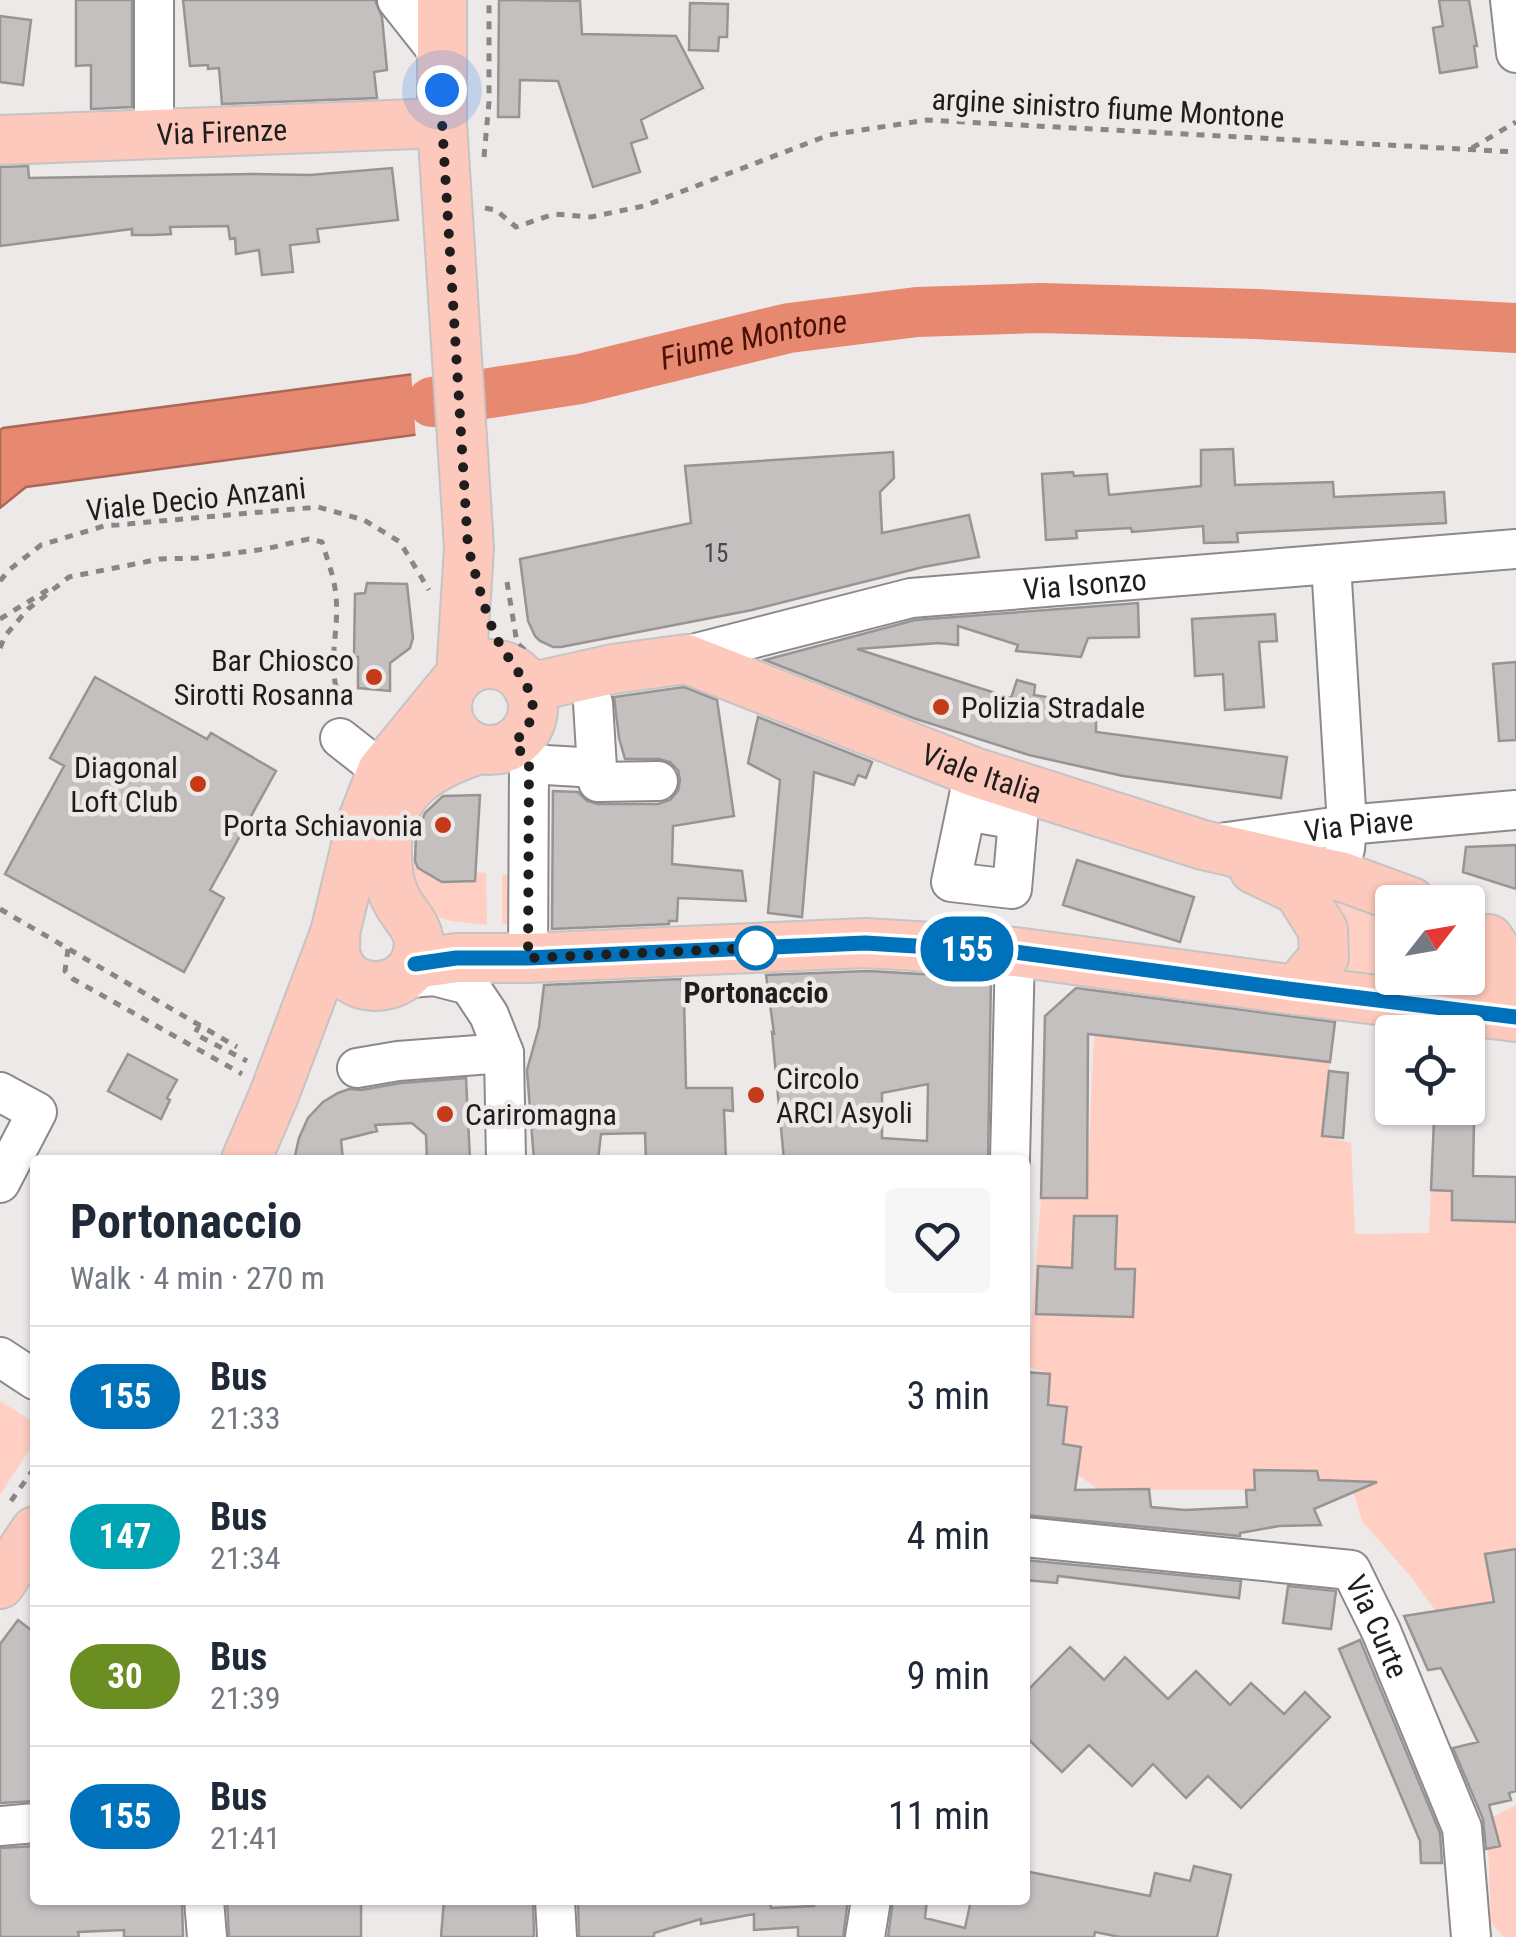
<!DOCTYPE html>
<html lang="en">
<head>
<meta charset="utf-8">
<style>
  body { margin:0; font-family:"Roboto Condensed",sans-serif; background:#f6f6f7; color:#1f2937; height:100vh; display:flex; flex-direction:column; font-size:38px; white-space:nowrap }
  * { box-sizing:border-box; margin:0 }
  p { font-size:32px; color:#747a83 }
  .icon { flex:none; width:55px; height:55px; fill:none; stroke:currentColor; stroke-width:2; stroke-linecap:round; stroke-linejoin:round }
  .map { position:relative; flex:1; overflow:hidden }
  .sheet { position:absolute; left:30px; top:1155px; width:1000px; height:750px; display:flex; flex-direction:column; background:#fff; border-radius:10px; box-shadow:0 2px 8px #0004 }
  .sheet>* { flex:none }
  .badge { padding:0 20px; border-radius:32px; font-size:35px; line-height:65px }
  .needle { width:65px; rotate:59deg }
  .buttons { position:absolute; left:1375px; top:885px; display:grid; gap:20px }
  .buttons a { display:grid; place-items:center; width:110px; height:110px; border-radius:10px; background:#fff; box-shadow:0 2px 8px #0004; font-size:50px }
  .you { position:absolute; width:50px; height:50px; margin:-25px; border:8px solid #fff; border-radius:50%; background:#1a73e8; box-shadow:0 0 0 15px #1a73e833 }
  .map>.badge { position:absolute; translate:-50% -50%; box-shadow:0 0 0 5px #fff }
  .round { display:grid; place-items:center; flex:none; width:105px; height:105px; border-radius:10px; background:#f6f6f7 }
  .summary { display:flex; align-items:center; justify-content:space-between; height:170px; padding:0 40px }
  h1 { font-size:48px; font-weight:700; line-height:75px }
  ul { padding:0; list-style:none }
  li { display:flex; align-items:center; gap:30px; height:140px; padding:0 40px; border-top:2px solid #e0e1e3 }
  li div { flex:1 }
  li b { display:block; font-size:38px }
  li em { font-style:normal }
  li .badge { min-width:110px; font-weight:700; text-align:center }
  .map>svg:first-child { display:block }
  .green { fill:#ffcfc3 }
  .water { fill:#e78871; stroke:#ab6858; stroke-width:2.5 }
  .pier { fill:#ede9e8 }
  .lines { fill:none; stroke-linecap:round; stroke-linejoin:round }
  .river { stroke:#e78871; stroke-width:50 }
  .building { fill:#c4c0bf; stroke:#989493; stroke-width:2.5; fill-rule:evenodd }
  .minor-casing { stroke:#8d8988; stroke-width:42 }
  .major-casing { stroke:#c5c4c4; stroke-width:52 }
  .path { stroke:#898685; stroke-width:5; stroke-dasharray:8 8; stroke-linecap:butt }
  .minor { stroke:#fff; stroke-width:38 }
  .major { stroke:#fdc9bc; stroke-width:48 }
  .line-casing { stroke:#fff; stroke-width:22 }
  .line { stroke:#0072bc; stroke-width:15 }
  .walk { stroke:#1f1e1d; stroke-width:10; stroke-dasharray:0 18 }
  .poi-dot { fill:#c53b19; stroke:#ede9e8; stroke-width:4 }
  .stop-dot { fill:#fff; stroke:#0072bc; stroke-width:5 }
  .labels { text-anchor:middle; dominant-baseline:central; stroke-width:9; stroke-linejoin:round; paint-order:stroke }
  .number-label { font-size:25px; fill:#484646 }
  .street-label { font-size:30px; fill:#1f1e1d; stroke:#ede9e8 }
  .poi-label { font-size:30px; fill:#1f1e1d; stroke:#ede9e8; text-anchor:end }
  .stop-label { font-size:30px; font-weight:bold; fill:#1f1e1d; stroke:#ede9e8 }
  .water-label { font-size:32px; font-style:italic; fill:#4d1205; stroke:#ede9e8 }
</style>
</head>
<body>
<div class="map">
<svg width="1516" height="1937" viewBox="0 0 1516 1937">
  <rect width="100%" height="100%" fill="#ede9e8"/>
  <path class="green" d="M403 840C425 880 430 882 475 881V872L486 873 487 925C474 923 460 923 447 920 413 912 409 867 403 840Z
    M502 875H517L516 924H502Z
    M1306 887 1392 915V978H1468V947L1475 954 1477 969 1470 981 1460 984 1328 972Z
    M1094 1034 1330 1062 1322 1135 1351 1143 1355 1234 1429 1233 1431 1190 1472 1191 1516 1221V1601L1436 1611 1411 1577 1362 1521 1350 1481 1268 1490H1099L1077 1474 1081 1447 1063 1444 1066 1407 1048 1405 1050 1374 1028 1367 1041 1198 1087 1197Z
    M0 1401 35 1423V1441L0 1495Z
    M1516 1805V1937H1504L1491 1923 1487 1820Z"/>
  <path class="water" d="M498 363 503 423 26 487 0 508V430L3 428Z"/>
  <path class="pier" d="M500 359 505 427 416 440 411 370Z"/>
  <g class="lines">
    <path class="river" id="s1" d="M432 402 580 379 789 328 917 312 1041 308 1256 314 1516 328"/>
  </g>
  <path class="building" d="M76 0H132V107L91 109V65L76 66Z
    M183 0H375L382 17 387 70 374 72 377 98 222 104 219 68 208 69V65L190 66Z
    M499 0 580 1 582 34 676 36 703 88 641 120 647 138 631 143 640 172 593 187 558 81 520 80 519 117H498Z
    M1439 0H1469L1477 46H1474L1477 67 1440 73 1433 28 1443 26Z
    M690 3 728 4 727 37H719L718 51 689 50Z
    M0 16 31 20 23 85 0 82Z
    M28 166 29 178 253 174 310 175 392 168 398 220 317 229 319 242 290 245 293 272 262 275 259 250 236 254 235 238 230 239 228 226 170 227 171 234 152 235H132V229L0 246V167Z
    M1233 449 1235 485 1333 482 1334 497 1444 492 1446 523 1237 533 1238 542 1204 543 1203 526 1132 532 1131 528 1076 531 1077 538 1046 540 1042 474 1073 472 1074 476 1107 474 1109 495 1201 486V450Z
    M893 452 894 478 880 492 882 533 969 515 979 557 923 567 752 610 561 647H553L540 641 535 636 528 621 520 559 691 523 685 466Z
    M367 583 407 584 413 638 410 648 390 663V691L358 688V657H354L355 594 365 593Z
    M1138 603 1139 637 1088 638 1081 657 1016 651 1018 645 958 626V645L939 643 857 649 1011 698 1017 680 1035 685 1034 695 1096 705V732L1287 757 1281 798 1123 776 1029 755 913 718 765 660 915 620Z
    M1275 614 1277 641 1259 642 1264 707 1225 710 1223 674 1195 676 1192 619Z
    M1516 662V740L1499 741 1493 664Z
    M95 677 207 739 211 733 276 771 210 890 224 898 184 972 5 874 64 766 50 758Z
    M684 687 717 700 734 816 673 826 672 864 742 871 746 901 678 898 677 921H669V924L552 929 553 791 578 792 587 801 598 804H658L670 800 678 791 680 780 678 770 670 762 659 759H625L619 738 614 697Z
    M758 717 872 762 866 778 858 775 854 785 814 772 802 917 768 913 780 780 748 763Z
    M480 795 475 881 442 882 418 868 415 861 416 836 425 813 443 796Z
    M1516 845V889L1463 872 1466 847Z
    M1077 860 1194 897 1180 942 1063 905Z
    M868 971 991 978 988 1160H784L772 1032 774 1033 766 975ZM928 1084 927 1141 882 1138V1093Z
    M681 979 682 998H684L686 1088H732L733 1111 724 1110 726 1160H646L645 1133 601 1134 598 1160H534L527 1070 539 1027 544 985Z
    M1076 988 1335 1022 1330 1062 1088 1034 1087 1198H1041L1045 1016Z
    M128 1054 177 1080 167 1098 170 1100 161 1119 108 1091Z
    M1329 1071 1348 1073 1343 1138 1322 1136Z
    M466 1078 470 1160H427L426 1135 412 1123 375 1125 377 1131 341 1140 343 1160H294L299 1138 308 1118 323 1102 338 1093 349 1089 361 1090 401 1083Z
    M1434 1120 1474 1121 1473 1176 1516 1177V1222L1452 1220V1191L1431 1190Z
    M1074 1216H1117L1115 1269H1135L1133 1317 1036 1314 1038 1266 1072 1268Z
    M1025 1372 1050 1374 1048 1405 1067 1407 1063 1444 1081 1447 1075 1490 1149 1489 1151 1507 1185 1510 1247 1507 1246 1490H1255L1254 1470 1317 1471 1319 1480 1377 1482 1314 1509 1321 1525 1279 1526 1240 1533V1536L1025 1515Z
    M1516 1549V1791L1509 1793 1511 1800 1489 1805 1500 1846 1486 1849 1483 1819 1453 1748 1478 1742 1441 1668 1428 1670 1404 1616 1494 1602 1485 1554Z
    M1025 1560 1241 1581 1239 1598 1058 1576 1057 1583 1025 1580Z
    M1288 1586 1336 1591 1331 1629 1283 1623Z
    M18 1620 35 1633V1801L0 1803V1644Z
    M1360 1640 1440 1833 1442 1863H1421L1420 1841 1339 1649Z
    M1070 1647 1104 1680 1125 1657 1168 1699 1196 1671 1230 1705 1251 1683 1284 1714 1305 1692 1330 1717 1241 1808 1208 1776 1186 1798 1153 1764 1132 1786 1089 1745 1062 1772 1025 1736V1693Z
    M35 1846V1900H182L183 1937H124V1930L78 1932 79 1937H0V1848Z
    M1194 1866 1231 1875 1217 1937H1120L1095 1932 1094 1937H888L893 1900H927L925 1918 965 1928 971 1900H1025V1871L1150 1896 1155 1873 1190 1881Z
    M227 1900H361V1937H229Z
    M444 1900H533L534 1937H441Z
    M578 1900H770L771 1908 814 1906V1900H848L843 1937H798V1927L754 1930V1914L701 1924V1919L654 1933V1937H579Z"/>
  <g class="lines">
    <defs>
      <g id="minor">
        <path d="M154 0V134"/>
        <path d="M397 0 442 57"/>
        <path d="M1510 0 1516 53"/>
        <path d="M1331 564 1347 825 1345 849"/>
        <path id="s2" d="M673 659 911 598 1516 549"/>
        <path d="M340 738 382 771"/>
        <path d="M515 742 529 764 528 958"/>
        <path d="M529 764 597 768 593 703"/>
        <path d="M597 768 598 782 658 781"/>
        <path d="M966 811 1018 820 1012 889 951 882 974 772"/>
        <path id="s3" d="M1220 843 1347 825 1516 810"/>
        <path d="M410 978 434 976 469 985 489 1015 504 1053 506 1160"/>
        <path d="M357 1068 398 1061 504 1053"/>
        <path d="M0 1092 37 1112 0 1183"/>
        <path d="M1010 1160 1015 952"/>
        <path d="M0 1357 35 1380"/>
        <path id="s4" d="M1025 1537 1351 1570 1381 1631 1462 1828 1471 1937"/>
        <path d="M0 1826 35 1823"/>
        <path d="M204 1900 207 1937"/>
        <path d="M555 1900 557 1937"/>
        <path d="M865 1937 871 1900"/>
      </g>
      <g id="major">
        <path d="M442 0V123L469 548 461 675"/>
        <path id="s5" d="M0 140 442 123"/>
        <circle cx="490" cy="707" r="43"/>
        <path id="s6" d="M528 688 613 669 687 659 974 772 1203 845 1343 877 1411 902"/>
        <path d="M1254 869 1298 890 1323 930 1324 957 1296 990"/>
        <path d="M335 933C336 940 334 949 336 956 345 996 404 995 416 959 426 928 406 921 395 897 388 883 387 868 387 853 386 791 427 766 480 749"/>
        <path d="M415 964 457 958H528L865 943 1015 952 1296 990 1516 1017"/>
        <path d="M1463 1011C1495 992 1513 974 1489 939"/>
        <path d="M246 1160 274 1095 335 933 361 825 382 771 453 684"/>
        <path d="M0 1584 35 1531"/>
      </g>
    </defs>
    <use href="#minor" class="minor-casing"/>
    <use href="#major" class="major-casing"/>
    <path class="path" d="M1472 148 1516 122
      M484 157 489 102V0
      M485 208 496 210 516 227 554 214 591 217 644 206 829 135 927 120 1516 152
      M0 581 9 570 41 545 104 526 318 507 364 520 400 542 429 590
      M507 582 517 643 526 651
      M0 619 49 589
      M0 648 5 636 28 609 69 577 160 559 197 558 265 549 309 539 322 542C327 559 335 579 336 597 340 633 323 675 345 707
      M0 909 237 1047
      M68 949 65 971 73 979 242 1074
      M199 1025 195 1034 247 1061
      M11 1501 35 1467"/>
    <use href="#minor" class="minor"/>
    <use href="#major" class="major"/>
  </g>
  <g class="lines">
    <defs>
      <path id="line" d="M415 964 456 958H528L865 943 1015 952 1296 990 1516 1017"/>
    </defs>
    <use href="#line" class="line-casing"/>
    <use href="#line" class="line"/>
    <path class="walk" d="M442 90V122L468 548C477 578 484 611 497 639 506 657 529 683 532 700 535 717 527 731 514 742L529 764 528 958 756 948"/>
  </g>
  <g class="poi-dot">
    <circle cx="374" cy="677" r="10"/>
    <circle cx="941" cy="707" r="10"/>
    <circle cx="198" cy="784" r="10"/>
    <circle cx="443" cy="825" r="10"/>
    <circle cx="756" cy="1095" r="10"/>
    <circle cx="445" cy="1114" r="10"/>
  </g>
  <circle class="stop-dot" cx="756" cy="948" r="20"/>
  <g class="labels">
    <g class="number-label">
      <text x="716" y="553">15</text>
    </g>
    <g class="street-label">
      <text transform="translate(1108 108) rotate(3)">argine sinistro fiume Montone</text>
      <text stroke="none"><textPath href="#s5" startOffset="222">Via Firenze</textPath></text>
      <text transform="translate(196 499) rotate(-6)">Viale Decio Anzani</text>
      <text stroke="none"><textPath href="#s2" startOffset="420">Via Isonzo</textPath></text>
      <text stroke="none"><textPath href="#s6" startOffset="478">Viale Italia</textPath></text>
      <text stroke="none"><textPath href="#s3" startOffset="140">Via Piave</textPath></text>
      <text stroke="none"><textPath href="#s4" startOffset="390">Via Curte</textPath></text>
    </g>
    <g class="poi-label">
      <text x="354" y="660">Bar Chiosco<tspan x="354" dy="34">Sirotti Rosanna</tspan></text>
      <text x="961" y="707" text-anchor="start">Polizia Stradale</text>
      <text x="178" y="767">Diagonal<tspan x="178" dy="34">Loft Club</tspan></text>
      <text x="423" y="825">Porta Schiavonia</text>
      <text x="776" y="1078" text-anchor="start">Circolo<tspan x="776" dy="34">ARCI Asyoli</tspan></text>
      <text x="465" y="1114" text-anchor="start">Cariromagna</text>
    </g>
    <g class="stop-label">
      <text x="756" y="992">Portonaccio</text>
    </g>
    <g class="water-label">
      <text stroke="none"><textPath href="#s1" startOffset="328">Fiume Montone</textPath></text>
    </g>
  </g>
</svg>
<div class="buttons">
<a><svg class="needle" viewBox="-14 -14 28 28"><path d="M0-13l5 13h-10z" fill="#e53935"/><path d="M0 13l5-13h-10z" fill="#747a83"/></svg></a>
<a><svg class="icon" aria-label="locate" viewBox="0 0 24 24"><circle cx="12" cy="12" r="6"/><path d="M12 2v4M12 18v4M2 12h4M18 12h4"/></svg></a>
</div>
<div class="you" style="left:442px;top:90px"></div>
<b class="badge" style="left:967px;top:949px;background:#0072bc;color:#fff">155</b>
<section class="sheet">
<div class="summary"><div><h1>Portonaccio</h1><p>Walk · 4 min · 270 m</p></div><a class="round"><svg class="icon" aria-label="heart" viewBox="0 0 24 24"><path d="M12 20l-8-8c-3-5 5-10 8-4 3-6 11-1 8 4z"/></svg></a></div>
<ul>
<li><span class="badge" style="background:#0072bc;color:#fff">155</span><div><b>Bus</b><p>21:33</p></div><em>3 min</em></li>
<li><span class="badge" style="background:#00a3b4;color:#fff">147</span><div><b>Bus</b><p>21:34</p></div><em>4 min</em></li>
<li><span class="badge" style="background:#6b8e23;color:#fff">30</span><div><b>Bus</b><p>21:39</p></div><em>9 min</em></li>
<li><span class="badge" style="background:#0072bc;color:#fff">155</span><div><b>Bus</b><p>21:41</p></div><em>11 min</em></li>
</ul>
</section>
</div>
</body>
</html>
